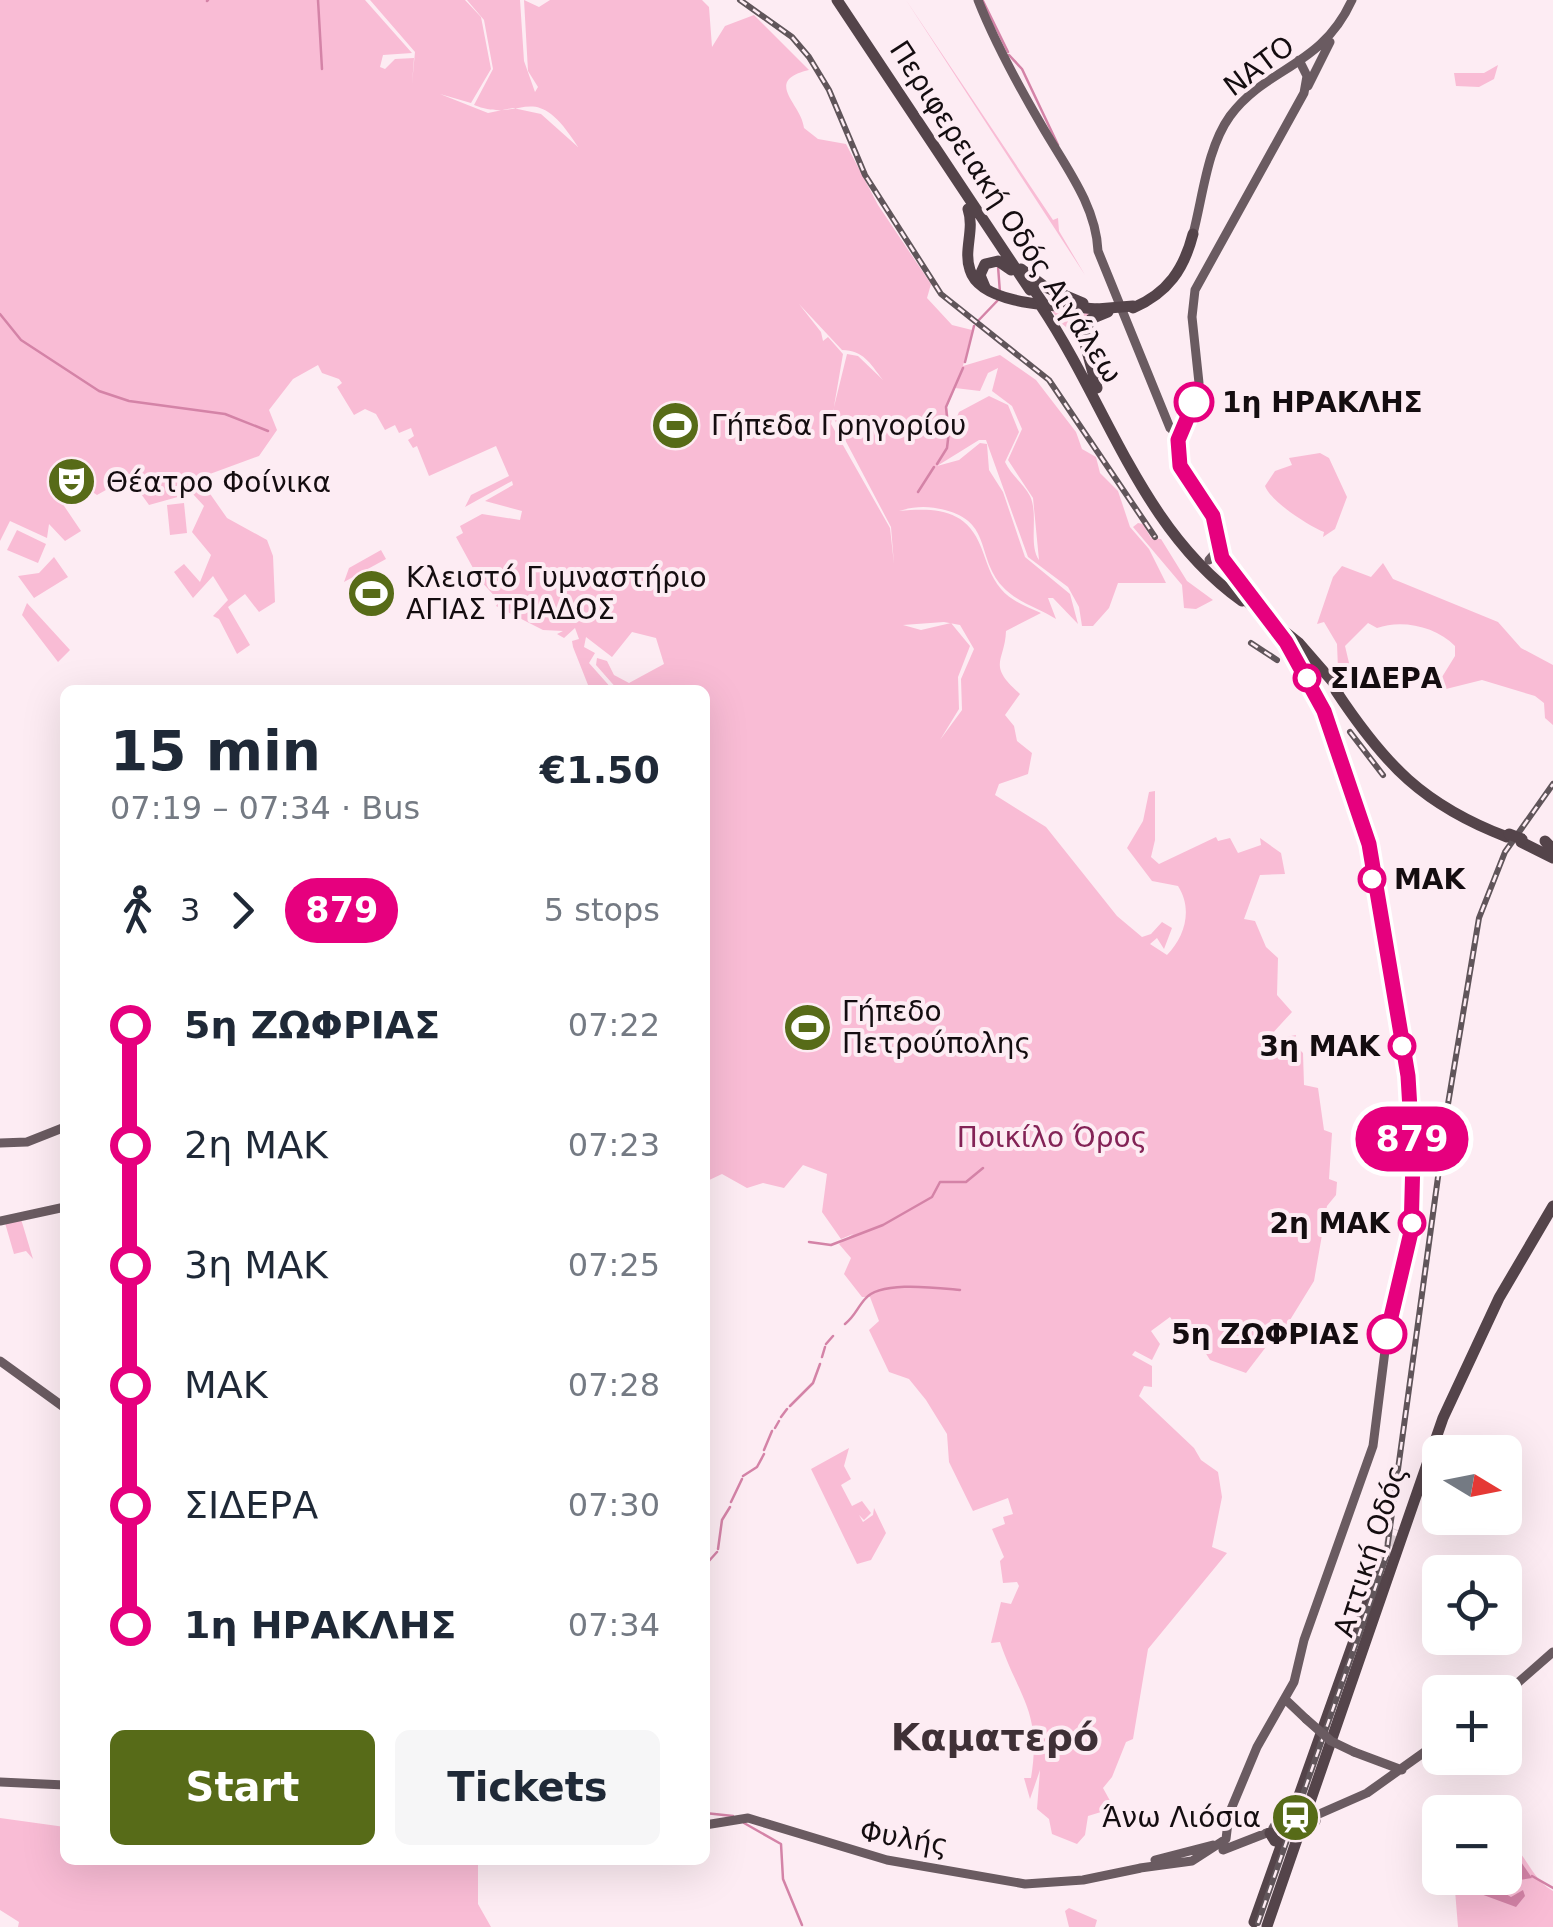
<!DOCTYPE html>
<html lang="en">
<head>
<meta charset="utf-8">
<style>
  body { margin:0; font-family:"DejaVu Sans",sans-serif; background:#f6f6f7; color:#1f2937; height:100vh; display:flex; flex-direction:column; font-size:38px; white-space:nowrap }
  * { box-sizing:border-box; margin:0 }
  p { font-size:32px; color:#747a83 }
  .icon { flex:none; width:55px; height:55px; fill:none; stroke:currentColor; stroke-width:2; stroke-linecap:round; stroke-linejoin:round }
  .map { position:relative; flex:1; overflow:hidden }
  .panel { position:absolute; left:60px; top:685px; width:650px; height:1180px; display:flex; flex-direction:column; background:#fff; border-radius:15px; box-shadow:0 10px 40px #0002 }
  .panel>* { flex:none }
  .badge { padding:0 20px; border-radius:32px; font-size:35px; line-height:65px }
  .needle { width:65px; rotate:100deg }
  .buttons { position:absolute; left:1422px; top:1435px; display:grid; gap:20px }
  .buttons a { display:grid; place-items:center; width:100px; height:100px; border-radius:15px; background:#fff; box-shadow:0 10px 40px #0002; font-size:50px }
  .map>.badge { position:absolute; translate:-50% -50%; box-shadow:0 0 0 5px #fff }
  .legs { display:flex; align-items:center; gap:15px; height:110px; padding:0 50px; font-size:32px }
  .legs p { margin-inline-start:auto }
  .head { display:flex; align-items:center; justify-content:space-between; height:170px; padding:0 50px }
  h1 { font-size:55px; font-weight:600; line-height:75px }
  .action { display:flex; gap:20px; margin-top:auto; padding:20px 50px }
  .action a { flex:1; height:115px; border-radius:15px; background:#576b18; color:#fff; font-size:40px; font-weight:600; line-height:115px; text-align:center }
  .action a+a { background:#f6f6f7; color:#1f2937 }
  ul { padding:0 50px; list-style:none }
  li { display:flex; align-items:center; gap:35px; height:120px; font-size:38px }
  li i { display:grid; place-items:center; width:15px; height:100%; margin:0 12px; background:currentColor }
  li i::after { content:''; width:25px; height:25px; margin:-12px; border:8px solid; border-radius:50%; background:#fff }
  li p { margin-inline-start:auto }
  li:first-child i { background:linear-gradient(#0000 50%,currentColor 0) }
  li:last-child i { background:linear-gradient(currentColor 50%,#0000 0) }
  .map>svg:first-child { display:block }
  .green { fill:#f9bcd5; fill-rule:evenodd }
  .water { fill:#d483a7 }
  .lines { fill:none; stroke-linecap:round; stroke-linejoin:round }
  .stream { stroke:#d483a7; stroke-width:2.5 }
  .highway-tunnel { stroke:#dacbd1; stroke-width:11; stroke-dasharray:11 5.5; stroke-linecap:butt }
  .major { stroke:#6a5b61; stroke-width:9 }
  .highway { stroke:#54444a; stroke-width:11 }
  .rail-casing { stroke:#60555a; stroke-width:6 }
  .rail { stroke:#fdecf3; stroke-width:2.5; stroke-dasharray:8; stroke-linecap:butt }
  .major-bridge { stroke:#6a5b61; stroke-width:9 }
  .highway-bridge { stroke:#54444a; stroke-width:11 }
  .line-1-casing { stroke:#fff; stroke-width:22 }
  .line-1 { stroke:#e6007e; stroke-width:15 }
  .stop-1-dot { fill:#fff; stroke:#e6007e; stroke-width:5 }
  .labels { text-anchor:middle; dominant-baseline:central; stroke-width:8; stroke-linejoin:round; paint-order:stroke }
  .street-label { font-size:28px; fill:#140d10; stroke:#fdecf3 }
  .stop-label { font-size:28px; font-weight:bold; fill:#140d10; stroke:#fdecf3; text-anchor:start }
  .poi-label { font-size:28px; fill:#140d10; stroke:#fdecf3; text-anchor:start }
  .park-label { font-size:28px; fill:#832356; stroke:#fdecf3 }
  .district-label { font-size:38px; font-weight:bold; fill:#3f3036; stroke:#fdecf3 }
</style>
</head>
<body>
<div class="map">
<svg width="1553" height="1927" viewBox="0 0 1553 1927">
  <rect width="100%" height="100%" fill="#fdecf3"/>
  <path class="green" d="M0 0H365L412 53 383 55 380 67 385 69 395 59 414 58 412 84 415 52 370 0H465L481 17 491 69 471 103 440 94 488 113 513 108 541 114 578 147C533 75 523 125 474 105L493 69 484 20 467 0H520L524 61 535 92 538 87 528 71 524 0 539 7 550 0H702L709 7 712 47 725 26 754 15 809 70C762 81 802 104 804 128L818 139 846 144 878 205 931 284 927 298 952 325 972 330 963 366 1000 355 1036 380 1076 432 1082 449 1096 457 1100 473 1118 491 1130 527 1149 549 1166 583H1118L1109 608 1093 626H1082L1079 607 1068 587 1028 557 986 440H979L937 466 959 460 980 443 987 444 989 470 1003 492 1025 557 1070 594 1078 624 1053 598H1048L1056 619C1039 608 1016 602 1002 586 976 556 992 522 945 510 928 506 916 506 899 511 934 508 966 508 981 547 987 562 990 576 1001 589 1011 601 1027 607 1041 613L1006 631C1005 662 986 664 1020 694L1005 715 1014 726 1017 741 1032 753 1028 774 999 784 995 795 1046 827 1117 916 1142 937 1151 934 1162 922 1172 928 1164 949 1157 938 1150 944 1167 955C1185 937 1193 909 1178 886L1152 881 1127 848 1143 821 1149 792 1155 791V840L1151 857 1159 864 1216 837 1218 841 1230 838 1238 853 1261 845 1260 838 1281 853 1285 874 1260 875 1244 919 1255 921 1266 947 1278 958 1277 995 1292 1012 1270 1036 1276 1039 1296 1035 1294 1044 1303 1053 1304 1085 1318 1088 1324 1130 1332 1133 1329 1179 1337 1182 1336 1195 1327 1206 1314 1281 1282 1333 1272 1339 1246 1373 1210 1360 1188 1325 1179 1330 1170 1317 1151 1331 1160 1344 1152 1360 1135 1351 1132 1355 1152 1366V1387L1144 1386 1139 1396 1194 1448 1201 1460 1218 1472 1222 1497 1212 1547 1227 1553 1148 1649 1133 1739 1126 1742 1112 1777 1103 1788 1114 1808 1088 1816 1085 1835 1077 1844 1052 1834 1049 1819 1037 1809 1040 1770 1030 1799 1024 1778H1031C1042 1711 1019 1698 1000 1642L991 1643 1001 1602 1011 1604 1019 1586 1017 1582 1003 1583 1000 1561 1004 1557 992 1529 1005 1524 1003 1517 1013 1514 1008 1498 973 1511 949 1462 947 1434 926 1400 909 1379 889 1372 869 1330 879 1321 870 1297H862L844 1274 851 1258 839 1244 853 1234 841 1239 822 1212 827 1174 803 1165 784 1188 763 1183 747 1188 722 1174 705 1182V690H618L596 665 597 658 607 661 614 675 629 683 664 664 656 638 632 632 612 657 586 637 584 647 595 653 589 663 613 690H590L573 647 572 641 579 639 575 628 564 638 557 634 563 631 543 630 496 606 499 601 479 579 456 537 463 533 460 526 482 514 520 520 522 511 485 501 513 485 512 481 465 507 471 495 509 476 496 446 429 476 417 446 413 448 408 440 414 436 411 428 399 433 395 425 385 430 376 414 365 409 354 415 337 387 342 383 339 379 322 373 318 365 293 379 269 410 277 430 259 456 199 478 227 518 267 540 273 556 275 602 259 612 245 594 228 607 250 645 237 654 219 619 213 616 228 600 213 576 193 598 174 572 184 564 200 582 211 555 192 532 204 506 192 493 149 505 129 477 97 495 79 483 75 473H64L60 483 67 489 56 494 81 531 65 541 49 524 47 538 10 521 0 541ZM799 304 842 350C864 351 869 362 883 380L858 356 847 354 832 415 891 527 894 564 890 528 831 424 843 354 828 337 823 341 821 332ZM998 368 992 391 1012 406 1022 429 1008 460 1033 498 1039 560C1028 544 1039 515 1030 496 1024 484 1011 475 1005 462L1019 432 1008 405 989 396 959 412 951 430 947 407 955 388 980 391 988 373ZM944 622 960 625 974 649 961 679 962 710 940 740 959 709 958 677 970 646 951 623 921 630 903 625Z
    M906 0 1053 220 1058 218 1059 231 1085 275Z
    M1498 65 1494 79 1479 87 1456 86 1454 73H1484Z
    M1052 311 1083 315 1086 311 1089 314 1073 333 1060 322 1063 316 1058 319Z
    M1320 453 1329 458 1347 497 1335 529 1323 537 1324 532C1309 526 1271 502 1265 486L1275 471 1292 465 1289 458Z
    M184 503 187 533 170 535 167 505Z
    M1138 523 1143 524 1151 538 1161 539 1187 581 1213 600 1196 609 1184 608 1182 585 1133 527Z
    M17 530 46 544 38 563 7 550Z
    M381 550 386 559 344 582 349 568Z
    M54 557 68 577 34 598 18 576 39 573Z
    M1383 563 1393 579 1498 622 1521 648 1553 665V725L1545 718 1544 703 1535 696 1482 680 1446 689 1442 677 1455 656V646C1436 626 1401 619 1377 628L1368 623 1345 646 1349 663 1344 675 1338 669 1337 644 1324 622 1317 624 1333 577 1342 566 1371 577Z
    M27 603 70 650 58 662 22 615Z
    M21 1219 33 1259 26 1251 14 1254 5 1223Z
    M849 1448 844 1466 851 1479 841 1485 852 1506 862 1501 871 1513 864 1520 859 1515 863 1522 873 1515 874 1508 886 1533 871 1560 857 1564 811 1469Z
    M0 1818 65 1827V1860H478V1904L491 1927H18L19 1922 0 1910Z
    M1505 1838C1527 1853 1530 1878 1553 1891V1927H1458L1454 1878H1505Z
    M1069 1908 1097 1920 1095 1927H1069L1065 1911Z"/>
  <path class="water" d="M1519 1859 1532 1878 1506 1882 1501 1891 1511 1897 1523 1890 1525 1896 1516 1907 1478 1893 1480 1878H1505V1861Z"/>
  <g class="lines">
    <path class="stream" d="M318 0 322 69
      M207 1 208 0
      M983 1 1008 52
      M1009 55 1022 69 1058 145
      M998 266 1000 293
      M0 314 21 340 99 391 129 401 225 414 268 431
      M977 322 999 299
      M965 362 974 326
      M948 428 946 407 963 368
      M937 464 947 448 949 431
      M918 492 934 467
      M809 1242 831 1245 883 1225 932 1197 940 1182H966L983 1168
      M845 1324C855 1316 857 1308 865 1299 880 1280 938 1288 960 1290
      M826 1344 833 1336
      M822 1357 825 1347
      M790 1406 813 1383 820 1364
      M781 1417 787 1409
      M775 1428 779 1421
      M764 1450 772 1431
      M743 1476 757 1467 764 1454
      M731 1502 742 1479
      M718 1549 722 1520 730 1507
      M708 1562 717 1552
      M705 1568 706 1566
      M705 1813 733 1816
      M744 1823 781 1844 783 1879 802 1925
      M1532 1876 1553 1888"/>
    <path class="highway-tunnel" d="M1377 1576 1395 1529"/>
    <path class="major" d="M978 0C995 43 1018 85 1042 126 1065 166 1096 205 1098 251L1170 428 1179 436
      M1308 86 1330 42
      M1193 234C1203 196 1207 148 1230 116 1267 66 1321 68 1352 0
      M1209 560 1215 553
      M1267 614 1223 561 1213 516 1177 455 1178 440 1199 383 1192 317 1195 290 1304 93 1307 76 1299 60
      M0 1143 27 1142 65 1127
      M0 1221 65 1207
      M0 1361 65 1408
      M1505 1694 1553 1652
      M1286 1700 1306 1719
      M1354 1752 1402 1770
      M0 1782 65 1785
      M1310 1818 1367 1793 1440 1741
      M705 1825 748 1818 887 1860 1025 1884 1083 1880 1141 1868
      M1273 1828 1285 1808
      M1223 1850 1282 1827
      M1155 1860 1213 1845
      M1140 1868 1192 1861 1226 1839 1229 1814 1257 1747 1294 1682 1304 1640 1373 1446 1389 1319 1413 1212 1408 1076 1368 838 1331 727 1279 631"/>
    <path class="highway" d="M837 0 1030 290
      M968 209C975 230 963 250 970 270 981 307 1064 306 1097 309
      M1021 269 1045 287 1083 303
      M985 287 980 275 985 264 998 261 1011 270
      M1041 306C1108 406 1141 529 1242 601
      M1133 308C1168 293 1184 269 1193 234
      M1097 388 1083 336 1091 319 1108 312
      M1336 691C1385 765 1423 805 1507 837
      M1545 841 1553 849
      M1521 842 1553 858
      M1270 1833 1275 1841
      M1306 1833 1315 1821
      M1254 1922 1377 1576
      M1267 1926 1443 1418 1499 1298 1553 1206"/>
    <defs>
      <path id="rail" d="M740 0 792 37 809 57 829 90 865 175 941 294 1049 380 1155 537
        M1251 643 1277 660
        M1350 732 1383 775
        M1258 1923 1386 1557 1448 1104 1479 918 1505 852 1553 784"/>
    </defs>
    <use href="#rail" class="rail-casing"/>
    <use href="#rail" class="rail"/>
    <path class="major-bridge" d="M1306 1719 1331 1741 1354 1752
      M1282 1827 1308 1819"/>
    <path class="highway-bridge" d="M1034 290 1045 306
      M1097 309 1133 306
      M1244 599 1299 643 1339 689
      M1509 834 1522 839"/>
  </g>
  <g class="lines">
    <defs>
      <path id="line-1" d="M1194 402 1178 440 1180 466 1213 516 1222 558 1286 642 1324 711 1369 844 1408 1076 1413 1159 1411 1232 1387 1334"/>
    </defs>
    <use href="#line-1" class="line-1-casing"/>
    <use href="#line-1" class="line-1"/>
  </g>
  <defs>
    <symbol id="stadium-disc" viewBox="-11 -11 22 22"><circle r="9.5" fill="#576b18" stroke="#fdecf3"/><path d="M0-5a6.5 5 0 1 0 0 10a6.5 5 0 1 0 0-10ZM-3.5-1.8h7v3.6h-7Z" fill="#fff"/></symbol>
    <symbol id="theatre-disc" viewBox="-11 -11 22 22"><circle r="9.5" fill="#576b18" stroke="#fdecf3"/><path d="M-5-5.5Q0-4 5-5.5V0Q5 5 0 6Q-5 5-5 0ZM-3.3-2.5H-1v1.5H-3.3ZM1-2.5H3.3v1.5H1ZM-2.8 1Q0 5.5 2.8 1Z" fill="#fff"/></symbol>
    <symbol id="station-disc" viewBox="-11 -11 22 22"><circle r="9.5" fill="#576b18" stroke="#fdecf3"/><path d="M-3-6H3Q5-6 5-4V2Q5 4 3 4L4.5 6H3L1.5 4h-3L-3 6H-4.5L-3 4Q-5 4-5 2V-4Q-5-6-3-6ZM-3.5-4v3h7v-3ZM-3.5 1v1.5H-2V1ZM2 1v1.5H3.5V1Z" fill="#fff"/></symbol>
  </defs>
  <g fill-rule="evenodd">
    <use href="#stadium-disc" x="648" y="398" width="55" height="55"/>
    <use href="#theatre-disc" x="44" y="454" width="55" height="55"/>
    <use href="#stadium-disc" x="344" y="566" width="55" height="55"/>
    <use href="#stadium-disc" x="780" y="1000" width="55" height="55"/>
    <use href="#station-disc" x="1268" y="1790" width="55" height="55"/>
  </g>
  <g class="stop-1-dot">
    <circle cx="1194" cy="402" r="18"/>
    <circle cx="1307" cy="678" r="12"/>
    <circle cx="1372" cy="879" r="12"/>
    <circle cx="1402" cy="1046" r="12"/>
    <circle cx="1412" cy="1223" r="12"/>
    <circle cx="1387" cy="1334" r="18"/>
  </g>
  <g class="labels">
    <g class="street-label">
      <text transform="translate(1259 66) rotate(-37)">ΝΑΤΟ</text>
      <text transform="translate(1006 212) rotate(57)">Περιφερειακή Οδός Αιγάλεω</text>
      <text transform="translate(1370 1551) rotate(-72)">Αττική Οδός</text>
      <text transform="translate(904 1838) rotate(10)">Φυλής</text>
    </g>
    <g class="stop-label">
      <text x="1222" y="402">1η ΗΡΑΚΛΗΣ</text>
      <text x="1330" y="678">ΣΙΔΕΡΑ</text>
      <text x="1394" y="879">MAK</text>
      <text x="1380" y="1046" text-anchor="end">3η ΜΑΚ</text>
      <text x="1390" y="1223" text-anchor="end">2η ΜΑΚ</text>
      <text x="1360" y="1334" text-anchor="end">5η ΖΩΦΡΙΑΣ</text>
    </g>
    <g class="poi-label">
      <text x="711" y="425">Γήπεδα Γρηγορίου</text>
      <text x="106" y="482">Θέατρο Φοίνικα</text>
      <text x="406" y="577">Κλειστό Γυμναστήριο<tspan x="406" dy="32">ΑΓΙΑΣ ΤΡΙΑΔΟΣ</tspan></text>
      <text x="842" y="1011">Γήπεδο<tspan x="842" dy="32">Πετρούπολης</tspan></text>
      <text x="1261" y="1817" text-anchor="end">Άνω Λιόσια</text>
    </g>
    <g class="park-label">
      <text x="1052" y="1137">Ποικίλο Όρος</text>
    </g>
    <g class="district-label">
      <text x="995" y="1737">Καματερό</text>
    </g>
  </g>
</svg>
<div class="buttons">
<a><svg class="needle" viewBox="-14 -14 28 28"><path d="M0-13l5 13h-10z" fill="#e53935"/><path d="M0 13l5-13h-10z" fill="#747a83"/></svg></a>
<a><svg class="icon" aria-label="locate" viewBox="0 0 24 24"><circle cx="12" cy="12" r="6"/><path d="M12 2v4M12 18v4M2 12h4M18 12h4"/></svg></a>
<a>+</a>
<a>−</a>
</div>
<b class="badge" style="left:1412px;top:1139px;background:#e6007e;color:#fff">879</b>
<section class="panel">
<div class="head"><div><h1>15 min</h1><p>07:19 – 07:34 · Bus</p></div><b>€1.50</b></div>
<div class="legs"><svg class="icon" aria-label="walk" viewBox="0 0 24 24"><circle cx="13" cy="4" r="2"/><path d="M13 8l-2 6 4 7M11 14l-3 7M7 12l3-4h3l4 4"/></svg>3<svg class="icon" aria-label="forward" viewBox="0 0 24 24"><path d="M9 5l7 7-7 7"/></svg><b class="badge" style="background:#e6007e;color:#fff">879</b><p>5 stops</p></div>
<ul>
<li><i style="color:#e6007e"></i><b>5η ΖΩΦΡΙΑΣ</b><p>07:22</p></li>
<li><i style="color:#e6007e"></i><span>2η ΜΑΚ</span><p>07:23</p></li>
<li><i style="color:#e6007e"></i><span>3η ΜΑΚ</span><p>07:25</p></li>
<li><i style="color:#e6007e"></i><span>MAK</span><p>07:28</p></li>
<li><i style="color:#e6007e"></i><span>ΣΙΔΕΡΑ</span><p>07:30</p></li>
<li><i style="color:#e6007e"></i><b>1η ΗΡΑΚΛΗΣ</b><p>07:34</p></li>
</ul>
<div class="action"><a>Start</a><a>Tickets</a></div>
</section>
</div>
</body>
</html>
